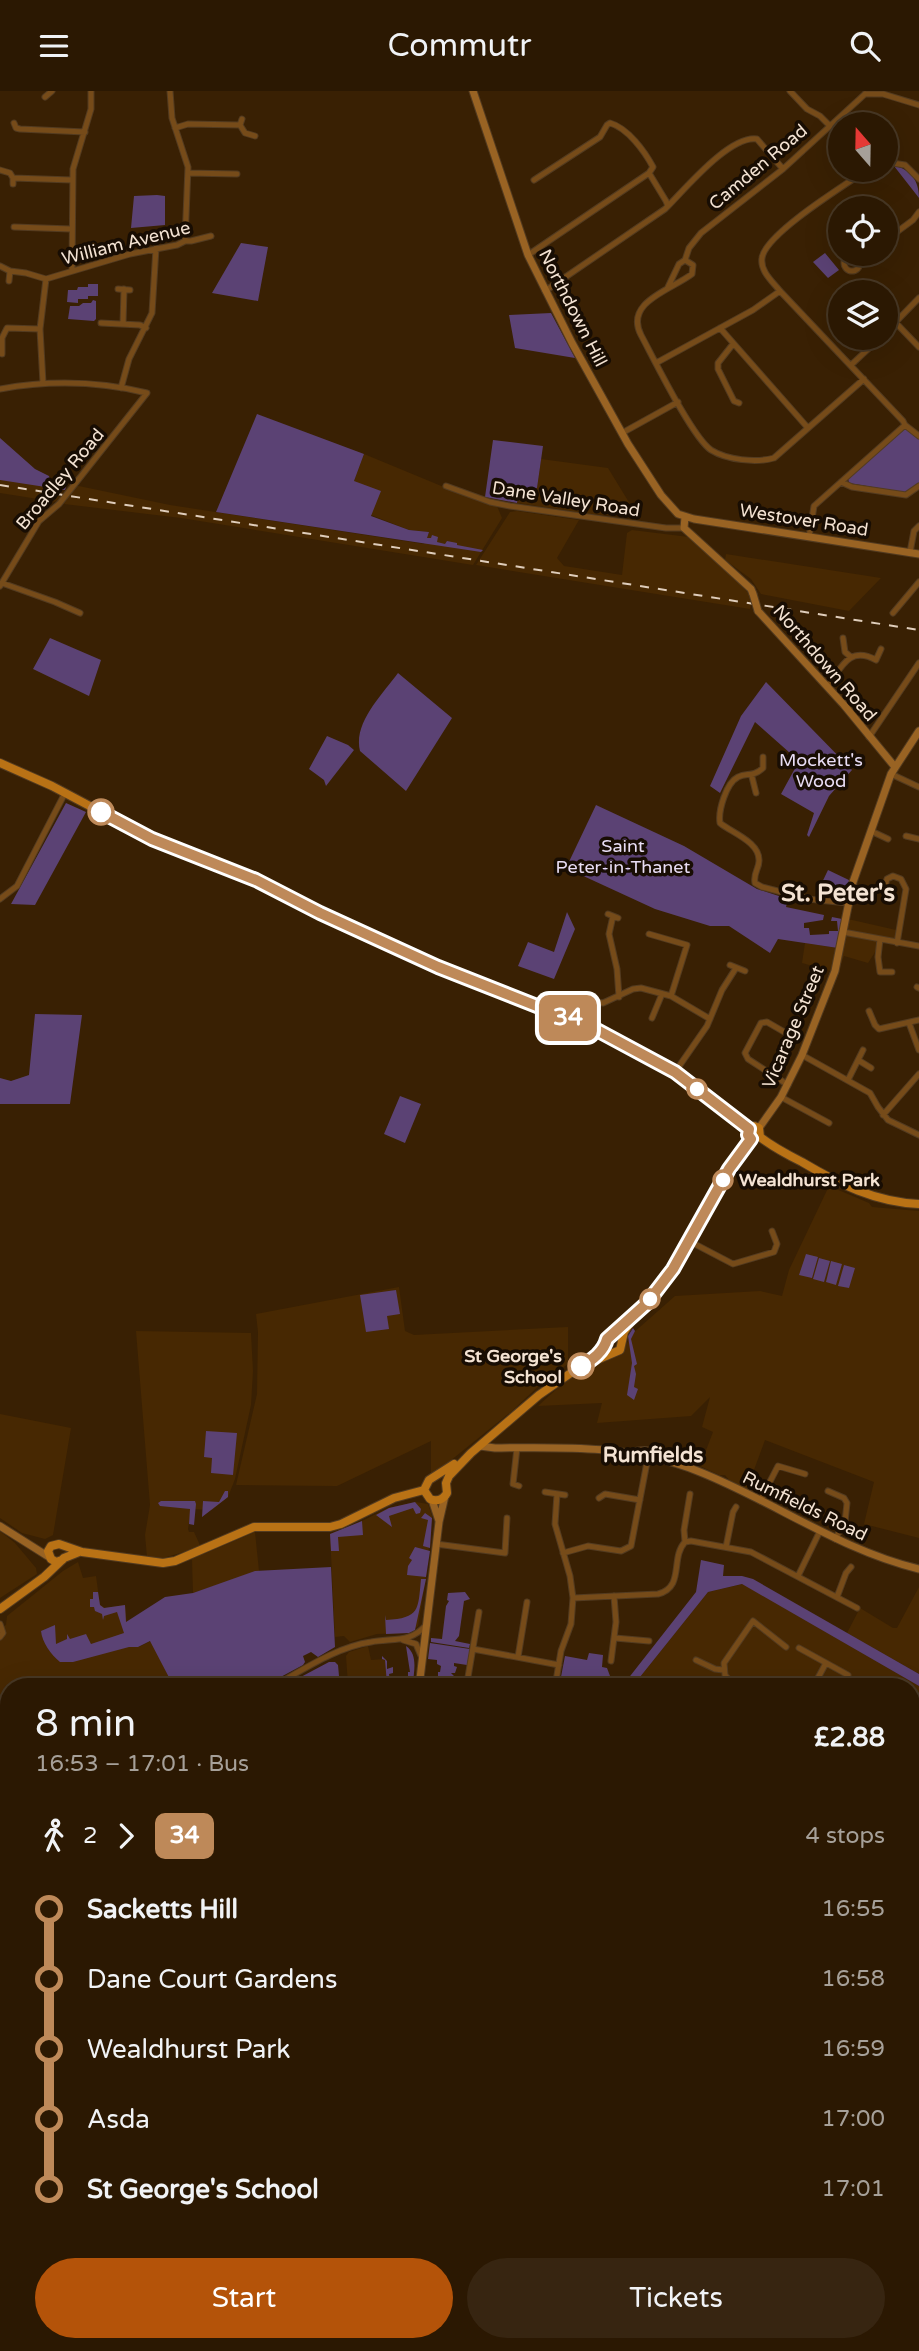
<!DOCTYPE html>
<html lang="en">
<head>
<meta charset="utf-8">
<style>
  body { margin:0; font-family:"Varela Round",sans-serif; background:#372511; color:#f1f3f6; height:100vh; display:flex; flex-direction:column; font-size:26px; white-space:nowrap }
  * { box-sizing:border-box; margin:0 }
  p { font-size:23px; color:#a6a099 }
  .icon { flex:none; width:38px; height:38px; fill:none; stroke:currentColor; stroke-width:2; stroke-linecap:round; stroke-linejoin:round }
  .map { position:relative; flex:1; overflow:hidden }
  .details { position:absolute; left:0px; top:1587px; width:920px; height:674px; display:flex; flex-direction:column; background:#2b1802; border-radius:28px 28px 0 0; box-shadow:0 7px 28px #0002,0 0 0 2px #473724 }
  .details>* { flex:none }
  .badge { padding:0 14px; border-radius:10px; font-size:24px; line-height:46px }
  .needle { width:46px; rotate:340deg }
  .buttons { position:absolute; left:828px; top:21px; display:grid; gap:14px }
  .buttons a { display:grid; place-items:center; width:70px; height:70px; border-radius:50%; background:#2b1802; box-shadow:0 7px 28px #0002,0 0 0 2px #473724; font-size:35px }
  .map>.badge { position:absolute; translate:-50% -50%; box-shadow:0 0 0 4px #fff }
  .legs { display:flex; align-items:center; gap:10px; height:77px; padding:0 35px; font-size:23px }
  .legs p { margin-inline-start:auto }
  .summary { display:flex; align-items:center; justify-content:space-between; height:119px; padding:0 35px }
  h1 { font-size:38px; font-weight:600; line-height:52px }
  .button { display:flex; gap:14px; margin-top:auto; padding:14px 35px }
  .button a { flex:1; height:80px; border-radius:42px; background:#b45309; color:#fff; font-size:28px; font-weight:600; line-height:80px; text-align:center }
  .button a+a { background:#372511; color:#f1f3f6 }
  ul { padding:0 35px; list-style:none }
  li { display:flex; align-items:center; gap:24px; height:70px; font-size:26px }
  li i { display:grid; place-items:center; width:10px; height:100%; margin:0 9px; background:currentColor }
  li i::after { content:''; width:18px; height:18px; margin:-9px; border:5px solid; border-radius:50%; background:#2b1802 }
  li p { margin-inline-start:auto }
  li:first-child i { background:linear-gradient(#0000 50%,currentColor 0) }
  li:last-child i { background:linear-gradient(currentColor 50%,#0000 0) }
  header { display:flex; justify-content:space-between; align-items:center; height:91px; padding:0 35px; background:#2b1802; font-size:32px; font-weight:600 }
  .map>svg:first-child { display:block }
  .built { fill:#472802 }
  .green { fill:#5b4274 }
  .lines { fill:none; stroke-linecap:round; stroke-linejoin:round }
  .street-casing { stroke:#533b20; stroke-width:7 }
  .secondary-casing { stroke:#533b20; stroke-width:9 }
  .primary-casing { stroke:#533b20; stroke-width:10 }
  .street { stroke:#764b19; stroke-width:5 }
  .secondary { stroke:#996323; stroke-width:7 }
  .primary { stroke:#b97215; stroke-width:8 }
  .rail { stroke:#dfcdbb; stroke-width:2; stroke-dasharray:9 9; stroke-linecap:butt }
  .secondary-bridge-casing { stroke:#533b20; stroke-width:9; stroke-linecap:butt }
  .secondary-bridge { stroke:#996323; stroke-width:7 }
  .line-1-casing { stroke:#fff; stroke-width:16 }
  .line-1 { stroke:#be8959; stroke-width:10 }
  .stop-1-dot { fill:#fff; stroke:#be8959; stroke-width:3.5 }
  .labels { text-anchor:middle; dominant-baseline:central; stroke-width:7; stroke-linejoin:round; paint-order:stroke }
  .street-label { font-size:18px; fill:#f4e3d3; stroke:#180d03 }
  .park-label { font-size:18px; fill:#e9def5; stroke:#180d03 }
  .stop-label { font-size:18px; font-weight:bold; fill:#f4e3d3; stroke:#180d03; text-anchor:start }
  .quarter-label { font-size:21px; font-weight:bold; fill:#f4e3d3; stroke:#180d03 }
  .district-label { font-size:24px; font-weight:bold; fill:#f4e3d3; stroke:#180d03 }
</style>
</head>
<body>
<header><svg class="icon" aria-label="menu" viewBox="0 0 24 24"><path d="M4 6h16M4 12h16M4 18h16"/></svg>Commutr<svg class="icon" aria-label="search" viewBox="0 0 24 24"><circle cx="10" cy="10" r="6"/><path d="M15 15l6 6"/></svg></header>
<div class="map">
<svg width="919" height="2260" viewBox="0 0 919 2260">
  <rect width="100%" height="100%" fill="#392003"/>
  <path class="built" d="M364 363 451 399 497 415 502 427 473 474 181 427 64 413 74 394 170 414 424 453 429 441 409 439 371 424 354 390Z
    M541 368 608 377 638 426 589 423 517 412 519 400 537 397Z
    M0 384 67 393 65 399 58 398 57 405 61 406 57 411 0 402Z
    M517 420 579 429 557 467 564 475 622 484 627 442 632 439 689 446 737 488 752 507 750 518 476 474 510 421Z
    M726 463 881 487 849 520 761 503 751 488 725 469Z
    M848 828 896 839 895 848 881 852 868 872 844 865 838 882 802 872 805 852 838 857Z
    M829 1095 869 1112 872 1116 919 1120V1447L864 1433 874 1391 765 1349 747 1398 729 1389 725 1384H719L700 1375 713 1341 702 1336 710 1306 691 1325 597 1332 602 1312 538 1315 561 1294 583 1279 623 1260 632 1243 675 1205 760 1200 782 1205 789 1179Z
    M399 1196 405 1240 414 1244 568 1236V1273L545 1289 512 1320 450 1370 431 1382V1350L337 1395 236 1394 257 1303 258 1241 256 1223Z
    M136 1240 251 1242 253 1280 251 1314 235 1388 228 1406 212 1419 191 1418 188 1438 189 1441H194L204 1463 255 1441 259 1480 193 1502 192 1469 184 1461 163 1467 147 1466 145 1444 150 1414Z
    M0 1323 71 1337 53 1444 45 1448 22 1442 0 1427Z
    M416 1411 428 1413 432 1425 426 1486 418 1535 409 1542 377 1543 350 1551 344 1545 335 1546 330 1443 358 1432 388 1417Z
    M0 1440 15 1452 36 1477 37 1483 0 1507Z
    M78 1471 83 1487 96 1485 100 1514 105 1517 125 1514 129 1555 139 1556 151 1550 174 1596H9V1676L0 1672V1537L6 1534 7 1525 63 1480Z
    M743 1493 919 1595V1625L912 1634V1596H632L708 1501Z
    M919 1496V1583L847 1542 860 1517 893 1537H897Z
    M368 1555 371 1569 386 1568 388 1591 348 1594 346 1565 349 1561Z
    M2 1684 9 1688V1722L0 1713Z
    M3 1734 9 1739V1786L0 1792V1736Z
    M9 1803V1863L0 1867V1805Z
    M912 2178 919 2180V2260H825L822 2253 912 2252Z
    M330 2252H378V2260H338Z"/>
  <path class="green" d="M894 75C911 78 919 90 919 107Z
    M157 104 165 105V134L131 137 134 105Z
    M241 152 268 156 258 210 212 202Z
    M825 162 839 179 828 187 813 171Z
    M88 193H98V205H88V208H78V212L67 211 68 199H77L78 196H88Z
    M93 209 96 210V228L94 230 68 228 70 215H79L83 212H91Z
    M551 222 575 267 515 257 509 224Z
    M257 323 364 363 354 390 381 400 371 425 409 439 429 441 427 447H431L432 444 438 446 437 451 445 453 447 450 457 452V454L483 459 481 461 216 421Z
    M906 337 919 347V392L908 402 849 392 848 387 851 385Z
    M0 347 35 378 49 385 50 389 67 393 65 399 0 389Z
    M493 349 543 355 537 397 519 400 517 412 485 406Z
    M50 547 101 569 89 605 33 578Z
    M398 582 452 627 406 700 360 660C353 632 382 604 398 582Z
    M766 591 852 679 829 705 809 746 807 744 814 722 781 703 799 670 755 631 720 702 710 695 741 625Z
    M327 645 348 654 354 659 326 695 324 689 309 678Z
    M66 712 86 721 35 814 11 813Z
    M596 714 684 755 757 798 788 808 786 816 824 824 823 829 804 832V837H809L810 844 829 843V840H838L837 830H831L832 826 842 828 838 857 778 848 770 862 729 835H710L655 818 566 777Z
    M828 779 851 790 847 800 843 805 816 804Z
    M567 821 575 838 554 888 518 875 528 851 554 861Z
    M35 923 82 924 70 1013H0V987L11 990 29 984Z
    M400 1005 421 1013 405 1052 384 1043Z
    M806 1163 818 1166 812 1187 799 1184Z
    M819 1167 830 1170 824 1191 813 1188Z
    M831 1170 842 1173 836 1194 826 1191Z
    M844 1174 855 1177 849 1197 838 1195Z
    M396 1199 400 1223 387 1225 389 1238 366 1241 360 1204Z
    M633 1237 635 1240 631 1248 637 1273 634 1275 636 1283 634 1296 638 1298 634 1309 627 1304 632 1272 628 1245Z
    M206 1340 237 1342 233 1384 211 1382 212 1367 204 1366Z
    M225 1400H228V1406L202 1426 203 1410 219 1411Z
    M161 1410H195L196 1413 194 1434 189 1433 190 1418 160 1415 158 1412Z
    M415 1411 421 1418 420 1422 416 1423 413 1417 389 1425 392 1436 376 1424 389 1417Z
    M425 1422 432 1427 430 1457 423 1455 428 1429 421 1427Z
    M362 1430 363 1444 338 1446 339 1460H331L330 1443Z
    M415 1456 430 1460 426 1486 407 1484 408 1475 412 1469 409 1467Z
    M701 1469 724 1474 723 1485H742L753 1488 919 1583V1595L742 1493 708 1501 632 1596H589L560 1591 565 1565 587 1569 589 1562 603 1564 602 1576 607 1577 610 1585 627 1589 696 1501Z
    M331 1476 335 1556 318 1566 311 1561 303 1565 305 1571 303 1574 262 1596H174L150 1550 138 1556H129L73 1571H60C51 1564 42 1551 41 1540L55 1534 56 1553 67 1548V1543L70 1548 86 1543 91 1553 124 1542 117 1521 104 1525 103 1529 102 1523 95 1520 94 1516H90V1508H93V1501H98L100 1514 104 1517 125 1514 126 1531 165 1506 193 1502 255 1480Z
    M421 1488H426L415 1539 409 1542 386 1543 385 1524 386 1529C420 1527 418 1519 421 1488Z
    M465 1501 470 1508 464 1510 459 1545 455 1550 470 1553 469 1557 431 1551V1547L442 1548 446 1515 449 1510 447 1509 448 1502Z
    M430 1552 470 1558 467 1574 454 1572V1575L457 1576 455 1582H451L454 1585 452 1596H432L438 1592V1581H440L441 1575 437 1573V1569L428 1568Z
    M406 1555C418 1563 414 1580 413 1592L387 1593 385 1569 382 1568V1565L387 1570V1578L393 1576V1582L389 1583 390 1590 408 1589V1581H410Z
    M329 1571H335L338 1574 340 1596H282Z
    M914 1653 919 1698 912 1696Z
    M0 1882 9 1892V2252H330L338 2260H0Z
    M858 2252H894L893 2260H857Z"/>
  <g class="lines">
    <defs>
      <path id="street" d="M170 0 172 27 188 76 185 150
        M790 0 807 18 820 25 829 34
        M865 3H883L919 14
        M45 6 52 0
        M14 32 16 37 20 38 85 41
        M240 34 245 42 255 45
        M175 37 188 33 240 34 242 28
        M886 71 905 74 919 88
        M0 79 10 82 13 87
        M867 79C845 94 765 143 762 167 760 180 772 190 780 200L903 330 905 334
        M188 82 237 83
        M13 93V87L72 89
        M668 115C686 97 730 44 757 48L783 78
        M14 136 71 138
        M886 149 913 129 919 121
        M844 172a8 8 0 1 1 16 0a8 8 0 1 1-16 0Z
        M528 164 649 82 653 76C645 61 628 37 610 32L607 34 600 46 534 89
        M685 169 693 174 692 183C671 199 624 211 641 244 654 268 692 346 711 359 727 369 756 372 774 367L864 288
        M0 175 10 180
        M72 179 73 78 91 18V0
        M46 188 130 163 177 154 185 150H191L211 145
        M9 190 10 180 26 182 46 188
        M668 196 679 173 685 169 689 157 701 142 783 78 865 3
        M118 198 130 199
        M545 200 665 118 668 115 666 110 649 82
        M895 231 919 256
        M101 232 140 234 146 237
        M123 233 124 198
        M720 237 808 337
        M886 241 919 207
        M733 253 718 272V278L734 310 739 312
        M2 263V247L7 237 40 238
        M656 272 753 219 780 200
        M851 274 880 247
        M43 292 40 238 46 188
        M121 297 129 268 152 222 156 157
        M0 298C50 289 98 290 147 302L59 413 39 430 0 495
        M905 334 919 345
        M622 342 678 311
        M841 391 852 396 906 404 919 395
        M446 395 490 411 510 415 666 437H684
        M809 446 814 415 905 334
        M910 461 914 440 919 435
        M2 492 55 511 80 522
        M893 522 919 491
        M843 547 845 561 851 566
        M827 596C841 577 849 554 876 569L881 558
        M869 646 919 572
        M763 666V677C752 687 747 681 738 686 726 692 718 720 720 732 732 742 760 751 759 770 759 778 753 782 755 792L762 796 808 808 848 812
        M891 683 919 696
        M752 686 756 702
        M871 740 888 748
        M906 745 919 748
        M884 798 887 788 893 785 901 788 906 798 897 852
        M0 808 17 795 65 702
        M608 823 618 827
        M613 825 609 843 617 878 619 906
        M843 841 919 855
        M649 843 687 854 671 905
        M880 848 878 866 880 881H892
        M730 874 745 880
        M917 896 919 897
        M575 908 603 912 633 898 641 897 671 905 710 928
        M869 920 875 934 879 938 919 929
        M652 927 662 903
        M909 932 919 959
        M786 942 767 931 761 932 745 962 748 968 788 994
        M802 964 870 1002 878 1016 888 1029 919 1044
        M858 969 871 977
        M675 981 707 935 722 899 736 877
        M848 989 863 959
        M781 1006 829 1032
        M883 1024 919 983
        M689 1150 733 1173 774 1161 777 1153 772 1140
        M517 1357 513 1393 519 1395
        M630 1361C646 1355 668 1360 679 1373
        M828 1400 844 1407 847 1412 845 1431 835 1448
        M545 1401 565 1404
        M599 1407 605 1403 640 1409
        M760 1410 778 1375 805 1383
        M685 1451 691 1450 751 1461 857 1517
        M436 1453 505 1462 507 1427
        M726 1456 733 1421 736 1416
        M563 1462 588 1455 621 1460 631 1455 648 1366
        M798 1485 820 1440
        M837 1506 846 1482 851 1476
        M573 1507 658 1503C685 1496 670 1467 685 1451L684 1439 690 1403
        M0 1533 3 1542 0 1546
        M615 1547 649 1550
        M403 1549 416 1553 422 1567
        M799 1557 848 1584
        M473 1558 559 1574
        M518 1566 527 1511
        M696 1569 715 1578 723 1579
        M611 1570 616 1531 614 1505
        M468 1586 479 1521
        M772 1590 782 1596
        M272 1596C303 1579 336 1556 371 1551 393 1547 411 1552 426 1534
        M555 1596 561 1560 571 1533 573 1507 570 1485 555 1433 557 1403
        M735 1596 725 1584 724 1572 753 1530 786 1556
        M813 1596 826 1572
        M0 1615 9 1630
        M0 1679 9 1683
        M523 2252 532 2260
        M742 2252 756 2260
        M386 2258 397 2260
        M450 2260 451 2252"/>
      <path id="secondary" d="M473 0 528 164 572 252 628 353 661 404 678 423 694 428 919 463
        M685 426 684 437 751 498 753 503
        M758 520 844 614 895 676
        M759 1037 781 1006 802 964 835 880 853 791 891 683 919 640
        M480 1355 495 1357C563 1356 635 1354 700 1381 775 1411 840 1459 919 1478
        M432 1409 439 1430
        M0 1435 49 1466
        M419 1596 439 1431 445 1405
        M912 1645 919 1636
        M385 2260 386 2252
        M500 2260 505 2252"/>
      <path id="primary" d="M0 672 52 695 152 748 255 789 320 822 438 876 612 946 675 981 749 1038
        M749 1038 754 1035 759 1037 760 1046
        M760 1046C773 1056 788 1064 802 1071 839 1093 875 1111 919 1113
        M593 1267 606 1254 607 1248 647 1212 673 1178 729 1078 751 1047
        M424 1399 430 1408C437 1411 443 1409 447 1402L446 1392 449 1385 471 1362 539 1304 578 1277 620 1259 624 1241 635 1224
        M424 1399 429 1389 454 1373
        M62 1469 56 1471 51 1468 48 1460 51 1455 59 1453 82 1461 163 1472 175 1470 254 1436H330L341 1433 394 1407 424 1399
        M0 1518 44 1486 64 1467 79 1461
        M0 1722 9 1730
        M613 2252 622 2260"/>
    </defs>
    <use href="#street" class="street-casing"/>
    <use href="#secondary" class="secondary-casing"/>
    <use href="#primary" class="primary-casing"/>
    <use href="#street" class="street"/>
    <use href="#secondary" class="secondary"/>
    <use href="#primary" class="primary"/>
    <path class="rail" d="M0 394 919 539"/>
    <defs>
      <path id="secondary-bridge" d="M753 503 758 520"/>
    </defs>
    <use href="#secondary-bridge" class="secondary-bridge-casing"/>
    <use href="#secondary-bridge" class="secondary-bridge"/>
  </g>
  <g class="lines">
    <defs>
      <path id="line-1" d="M101 721 152 748 256 789 320 822 438 876 595 938 675 981 749 1038 748 1044 751 1048 729 1078 673 1178 647 1212 607 1248C604 1260 592 1270 581 1275"/>
    </defs>
    <use href="#line-1" class="line-1-casing"/>
    <use href="#line-1" class="line-1"/>
  </g>
  <g class="stop-1-dot">
    <circle cx="101" cy="721" r="12"/>
    <circle cx="697" cy="998" r="9"/>
    <circle cx="723" cy="1089" r="9"/>
    <circle cx="650" cy="1208" r="9"/>
    <circle cx="581" cy="1275" r="12"/>
  </g>
  <g class="labels">
    <g class="street-label">
      <text transform="translate(758 76) rotate(-40)">Camden Road</text>
      <text transform="translate(126 152) rotate(-14)">William Avenue</text>
      <text transform="translate(573 217) rotate(63)">Northdown Hill</text>
      <text transform="translate(60 388) rotate(-50)">Broadley Road</text>
      <text transform="translate(566 408) rotate(9)">Dane Valley Road</text>
      <text transform="translate(804 429) rotate(9)">Westover Road</text>
      <text transform="translate(825 572) rotate(49)">Northdown Road</text>
      <text transform="translate(793 936) rotate(-67)">Vicarage Street</text>
      <text transform="translate(805 1415) rotate(26)">Rumfields Road</text>
    </g>
    <g class="park-label">
      <text x="821" y="669">Mockett's<tspan x="821" dy="21">Wood</tspan></text>
      <text x="623" y="755">Saint<tspan x="623" dy="21">Peter-in-Thanet</tspan></text>
    </g>
    <g class="stop-label">
      <text x="739" y="1089">Wealdhurst Park</text>
      <text x="562" y="1265" text-anchor="end">St George's<tspan x="562" dy="21">School</tspan></text>
    </g>
    <g class="quarter-label">
      <text x="653" y="1364">Rumfields</text>
    </g>
    <g class="district-label">
      <text x="838" y="802">St. Peter's</text>
    </g>
  </g>
</svg>
<div class="buttons">
<a><svg class="needle" viewBox="-14 -14 28 28"><path d="M0-13l5 13h-10z" fill="#e53935"/><path d="M0 13l5-13h-10z" fill="#a6a099"/></svg></a>
<a><svg class="icon" aria-label="locate" viewBox="0 0 24 24"><circle cx="12" cy="12" r="6"/><path d="M12 2v4M12 18v4M2 12h4M18 12h4"/></svg></a>
<a><svg class="icon" aria-label="layers" viewBox="0 0 24 24"><path d="M12 4l9 5-9 5-9-5zM3 14l9 5 9-5"/></svg></a>
</div>
<b class="badge" style="left:568px;top:927px;background:#be8959;color:#fff">34</b>
<section class="details">
<div class="summary"><div><h1>8 min</h1><p>16:53 – 17:01 · Bus</p></div><b>£2.88</b></div>
<div class="legs"><svg class="icon" aria-label="walk" viewBox="0 0 24 24"><circle cx="13" cy="4" r="2"/><path d="M13 8l-2 6 4 7M11 14l-3 7M7 12l3-4h3l4 4"/></svg>2<svg class="icon" aria-label="forward" viewBox="0 0 24 24"><path d="M9 5l7 7-7 7"/></svg><b class="badge" style="background:#be8959;color:#fff">34</b><p>4 stops</p></div>
<ul>
<li><i style="color:#be8959"></i><b>Sacketts Hill</b><p>16:55</p></li>
<li><i style="color:#be8959"></i><span>Dane Court Gardens</span><p>16:58</p></li>
<li><i style="color:#be8959"></i><span>Wealdhurst Park</span><p>16:59</p></li>
<li><i style="color:#be8959"></i><span>Asda</span><p>17:00</p></li>
<li><i style="color:#be8959"></i><b>St George's School</b><p>17:01</p></li>
</ul>
<div class="button"><a>Start</a><a>Tickets</a></div>
</section>
</div>
</body>
</html>
